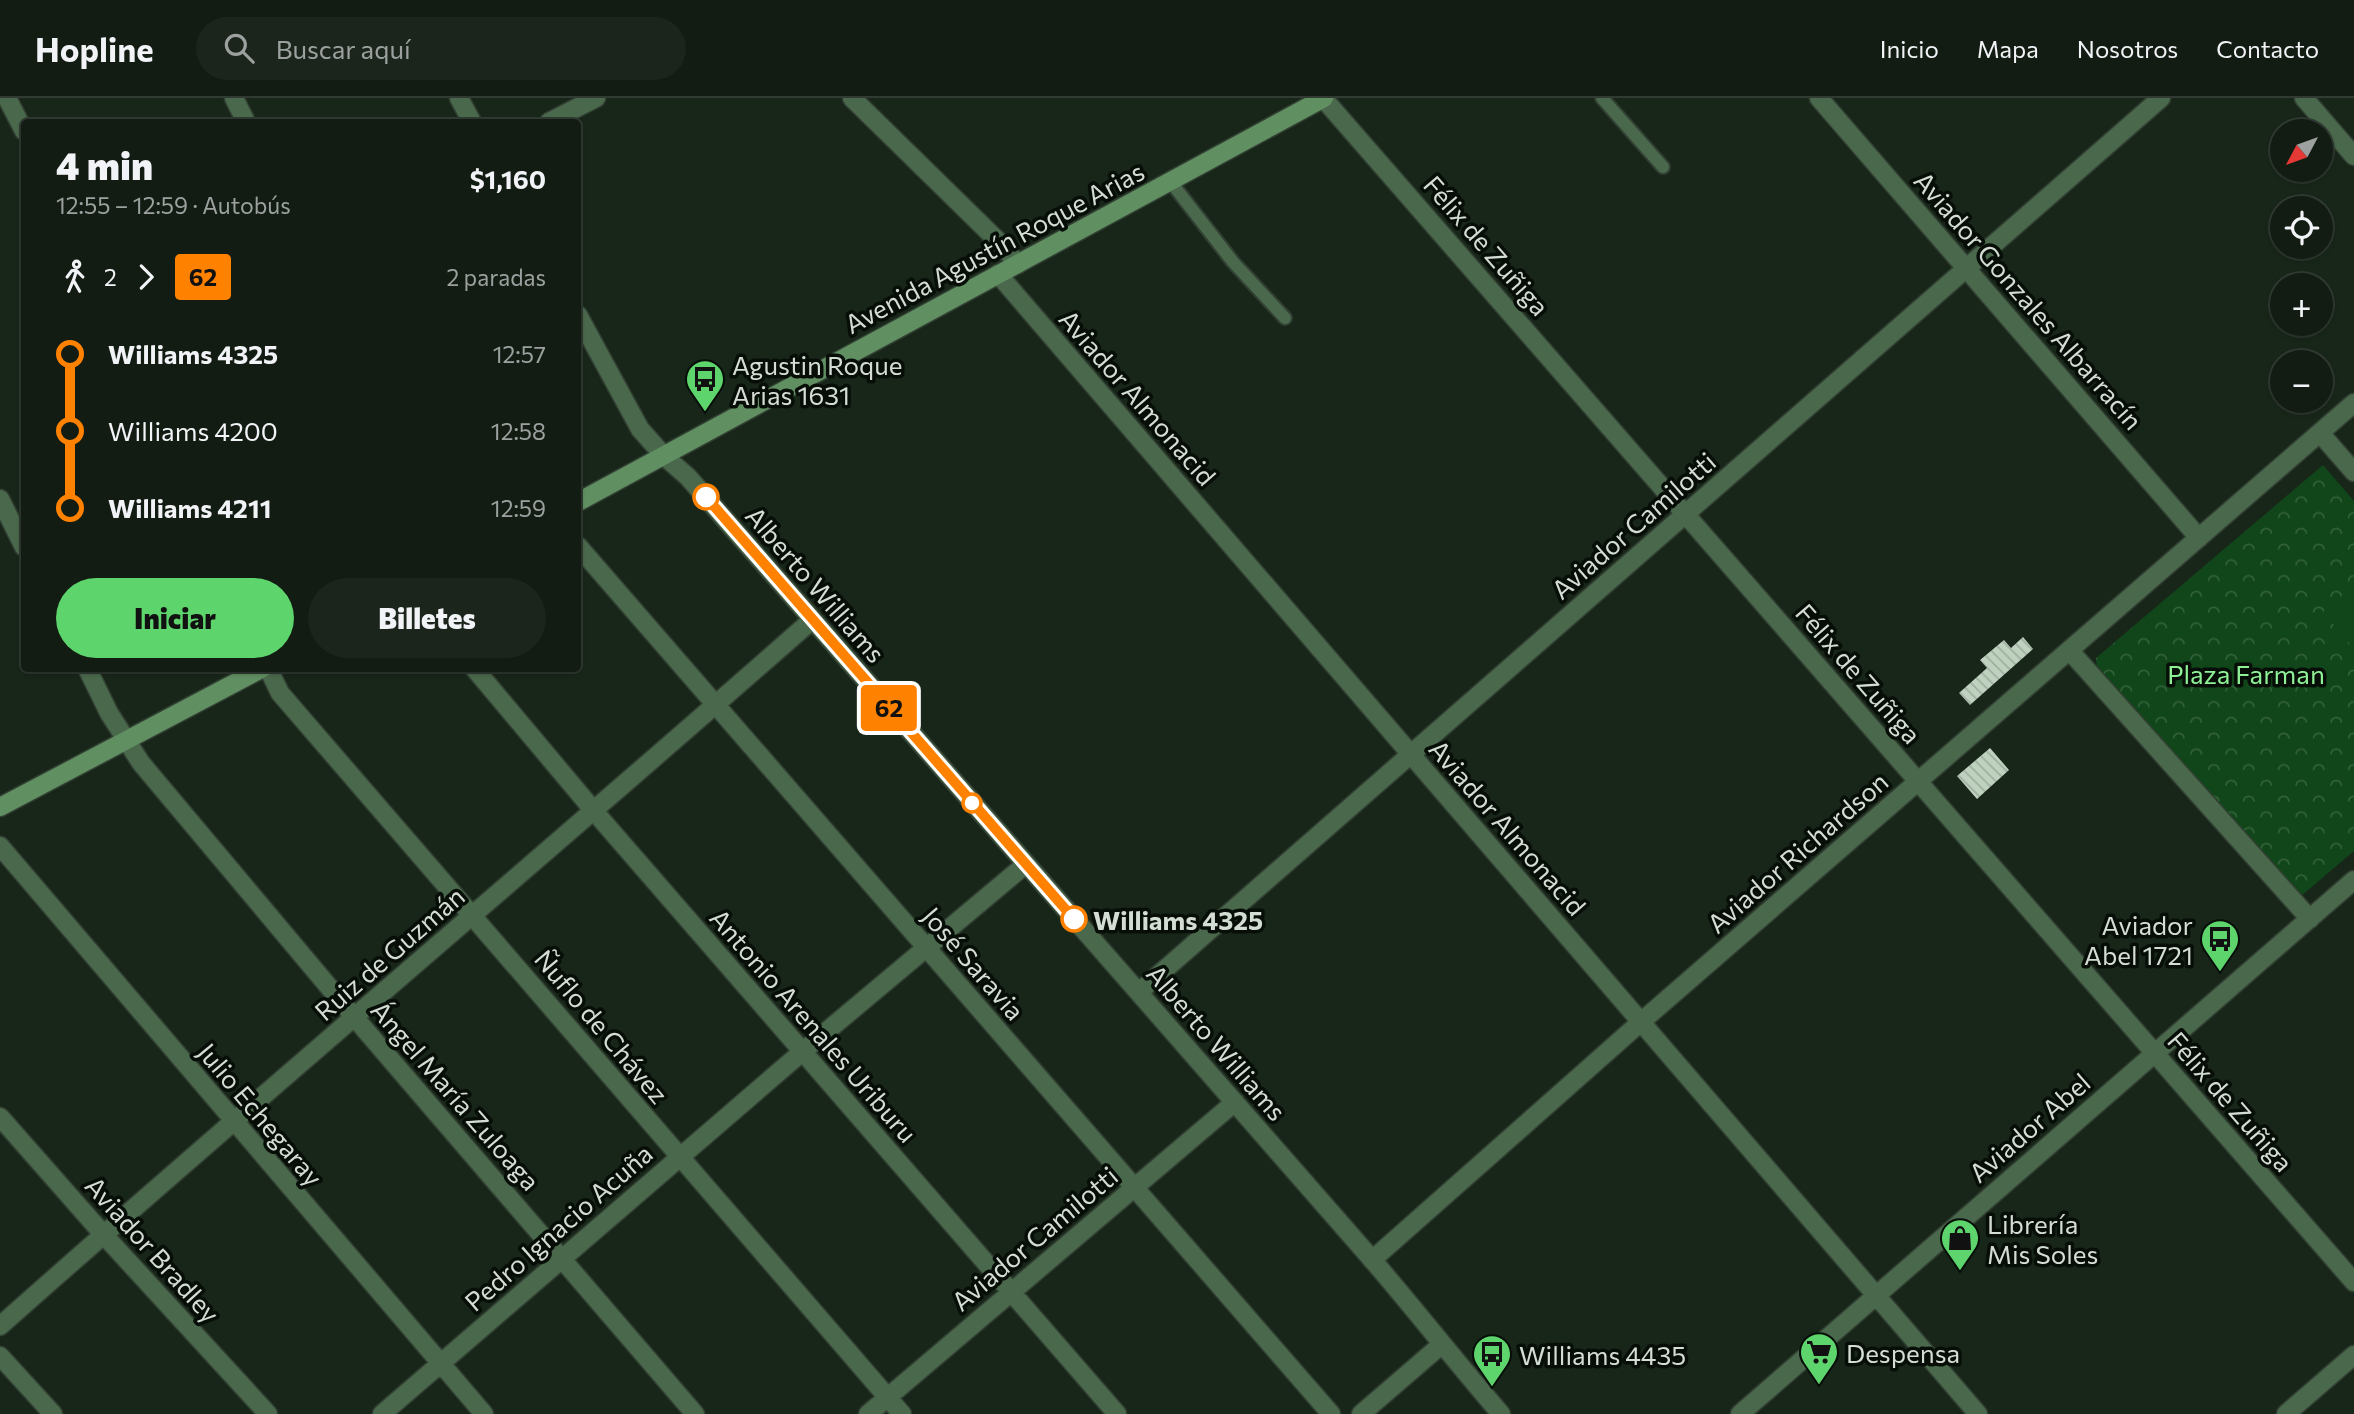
<!DOCTYPE html>
<html lang="es">
<head>
<meta charset="utf-8">
<style>
  body { margin:0; font-family:Commissioner,sans-serif; background:#1b251c; color:#f1f3f6; height:100vh; display:flex; flex-direction:column; font-size:26px; white-space:nowrap }
  * { box-sizing:border-box; margin:0 }
  p { font-size:23px; color:#9ca1a0 }
  .icon { flex:none; width:38px; height:38px; fill:none; stroke:currentColor; stroke-width:2; stroke-linecap:round; stroke-linejoin:round }
  .map { position:relative; flex:1; overflow:hidden }
  .details { position:absolute; left:21px; top:21px; width:560px; height:553px; display:flex; flex-direction:column; background:#121c13; border-radius:7px; box-shadow:0 2px 5px #0004,0 0 0 2px #313a33 }
  .details>* { flex:none }
  .badge { padding:0 14px; border-radius:5px; font-size:24px; line-height:46px }
  .needle { width:46px; rotate:229deg }
  .tools { position:absolute; left:2270px; top:21px; display:grid; gap:14px }
  .tools a { display:grid; place-items:center; width:63px; height:63px; border-radius:50%; background:#121c13; box-shadow:0 2px 5px #0004,0 0 0 2px #313a33; font-size:35px }
  .map>.badge { position:absolute; translate:-50% -50%; box-shadow:0 0 0 4px #fff }
  .legs { display:flex; align-items:center; gap:10px; height:77px; padding:0 35px; font-size:23px }
  .legs p { margin-inline-start:auto }
  .summary { display:flex; align-items:center; justify-content:space-between; height:119px; padding:0 35px }
  h1 { font-size:38px; font-weight:800; line-height:52px }
  .cta { display:flex; gap:14px; margin-top:auto; padding:14px 35px }
  .cta a { flex:1; height:80px; border-radius:42px; background:#5ed56c; color:#111; font-size:28px; font-weight:800; line-height:80px; text-align:center }
  .cta a+a { background:#1b251c; color:#f1f3f6 }
  ul { padding:0 35px; list-style:none }
  li { display:flex; align-items:center; gap:24px; height:77px; font-size:26px }
  li i { display:grid; place-items:center; width:10px; height:100%; margin:0 9px; background:currentColor }
  li i::after { content:''; width:18px; height:18px; margin:-9px; border:5px solid; border-radius:50%; background:#121c13 }
  li p { margin-inline-start:auto }
  li:first-child i { background:linear-gradient(#0000 50%,currentColor 0) }
  li:last-child i { background:linear-gradient(currentColor 50%,#0000 0) }
  header { display:flex; align-items:center; gap:42px; box-sizing:border-box; height:98px; padding:0 35px; background:#121c13; border-bottom:2px solid #313a33 }
  header strong { font-size:33px }
  nav { display:flex; gap:38px; margin-inline-start:auto; font-size:24px }
  .search { width:490px; height:63px; background:#1b251c; display:flex; align-items:center; gap:18px; box-sizing:border-box; padding:0 24px; border-radius:38px; color:#9ca1a0; font-size:26px }
  .map>svg:first-child { display:block }
  .park { fill:url(#park-crowns) }
  .garden { fill:#104619 }
  .building { fill:url(#building-back-hatch) }
  .lines { fill:none; stroke-linecap:round; stroke-linejoin:round }
  .service-casing { stroke:#324033; stroke-width:16 }
  .minor-casing { stroke:#324033; stroke-width:21 }
  .secondary-casing { stroke:#324033; stroke-width:21 }
  .service { stroke:#4a684c; stroke-width:12 }
  .minor { stroke:#4a684c; stroke-width:18 }
  .secondary { stroke:#608f62; stroke-width:18 }
  .line-1-casing { stroke:#fff; stroke-width:16 }
  .line-1 { stroke:#ff8100; stroke-width:10 }
  .stop-1-dot { fill:#fff; stroke:#ff8100; stroke-width:3.5 }
  .labels { text-anchor:middle; dominant-baseline:central; stroke-width:7; stroke-linejoin:round; paint-order:stroke }
  .street-label { font-size:26px; fill:#d4ddd4; stroke:#070e08 }
  .poi-label { font-size:26px; fill:#d4ddd4; stroke:#070e08; text-anchor:start }
  .park-label { font-size:26px; fill:#8ff196; stroke:#070e08 }
  .stop-label { font-size:26px; font-weight:bold; fill:#d4ddd4; stroke:#070e08; text-anchor:start }
</style>
</head>
<body>
<header>
<strong>Hopline</strong>
<div class="search"><svg class="icon" aria-label="search" viewBox="0 0 24 24"><circle cx="10" cy="10" r="6"/><path d="M15 15l6 6"/></svg>Buscar aquí</div>
<nav><a>Inicio</a><a>Mapa</a><a>Nosotros</a><a>Contacto</a></nav>
</header>
<div class="map">
<svg width="2354" height="1316" viewBox="0 0 2354 1316">
  <defs>
    <pattern id="park-crowns" width="20" height="18" patternUnits="userSpaceOnUse" patternTransform="scale(1.75)"><rect width="20" height="18" fill="#104619"/><path d="M2 6a3 3 0 1 1 6 0M12 15a3 3 0 1 1 6 0" fill="none" stroke="#32603a"/></pattern>
    <pattern id="building-back-hatch" width="6" height="6" patternUnits="userSpaceOnUse" patternTransform="scale(1.75)"><rect width="6" height="6" fill="#bfd2c0"/><path d="M-1 5l2 2M0 0l6 6M5-1l2 2" fill="none" stroke="#9faea0"/></pattern>
  </defs>
  <rect width="100%" height="100%" fill="#182619"/>
  <path class="park" d="M2323 367 2354 403V753L2301 798 2097 571 2096 560Z"/>
  <path class="garden" d="M2354 487V542L2350 546 2323 514Z"/>
  <path class="building" d="M2023 539 2033 551 1970 607 1959 595 1987 570 1980 562 2004 542 2011 550Z
    M1990 650 2009 672 1977 701 1957 678Z"/>
  <g class="lines">
    <defs>
      <path id="service" d="M1602 0 1663 69
        M1170 83 1233 164 1285 220"/>
      <path id="minor" d="M7 0 24 33
        M234 0 246 24
        M459 0 472 24
        M852 0 999 144 1018 166
        M1323 0 2354 1184
        M1819 0 2199 440
        M2304 0 2354 58
        M549 24 596 0
        M998 176 1978 1316
        M578 217 640 331 664 358 688 379C914 640 1144 897 1369 1158 1414 1210 1456 1264 1501 1316
        M2320 335 2354 374
        M0 401 24 449
        M578 448 1331 1316
        M2069 552 2310 821
        M87 570 109 615 141 665 355 920 695 1316
        M268 570 280 595 902 1316
        M474 570 594 713 1117 1316
        M0 748 484 1316
        M1139 894 2161 0
        M0 1019 103 1136 268 1316
        M1372 1162 1642 923 2354 305
        M0 1228C268 990 543 759 812 522
        M0 1258 53 1316
        M382 1316 802 954 1026 766
        M868 1316 1235 1004
        M1361 1316 1441 1247
        M1740 1316 2354 782
        M2286 1316 2354 1257"/>
      <path id="secondary" d="M578 404 1324 0
        M0 709 263 570"/>
    </defs>
    <use href="#service" class="service-casing"/>
    <use href="#minor" class="minor-casing"/>
    <use href="#secondary" class="secondary-casing"/>
    <use href="#service" class="service"/>
    <use href="#minor" class="minor"/>
    <use href="#secondary" class="secondary"/>
  </g>
  <g class="lines">
    <defs>
      <path id="line-1" d="M706 399 1074 821"/>
    </defs>
    <use href="#line-1" class="line-1-casing"/>
    <use href="#line-1" class="line-1"/>
  </g>
  <defs>
    <symbol id="bus-pin" viewBox="-11 -11 22 30"><path d="M0 17L-7.5 6A9.5 9.5 0 1 1 7.5 6Z" fill="#5ed56c" stroke="#070e08"/><path d="M-5-6H5V4H4V6H2V4H-2V6H-4V4H-5ZM-3.5-4V0h7V-4ZM-3.5 1.2v1.5H-2V1.2ZM2 1.2v1.5H3.5V1.2Z" fill="#111"/></symbol>
    <symbol id="shop-pin" viewBox="-11 -11 22 30"><path d="M0 17L-7.5 6A9.5 9.5 0 1 1 7.5 6Z" fill="#5ed56c" stroke="#070e08"/><path d="M-5-2.5h2.3a2.7 3.5 0 0 1 5.4 0H5L5.5 6h-11ZM-1.5-2.5h3a1.5 2.3 0 0 0-3 0Z" fill="#111"/></symbol>
    <symbol id="supermarket-pin" viewBox="-11 -11 22 30"><path d="M0 17L-7.5 6A9.5 9.5 0 1 1 7.5 6Z" fill="#5ed56c" stroke="#070e08"/><path d="M-6-5.5h2.5l.6 2H6L4.5 2H-2.5L-4.4-4H-6ZM-1.5 3.2a1.3 1.3 0 1 0 .1 0ZM3 3.2a1.3 1.3 0 1 0 .1 0Z" fill="#111"/></symbol>
  </defs>
  <g fill-rule="evenodd">
    <use href="#bus-pin" x="683" y="259" width="44" height="60"/>
    <use href="#bus-pin" x="2198" y="819" width="44" height="60"/>
    <use href="#shop-pin" x="1938" y="1118" width="44" height="60"/>
    <use href="#supermarket-pin" x="1797" y="1232" width="44" height="60"/>
    <use href="#bus-pin" x="1470" y="1234" width="44" height="60"/>
  </g>
  <g class="stop-1-dot">
    <circle cx="706" cy="399" r="12"/>
    <circle cx="972" cy="705" r="9"/>
    <circle cx="1074" cy="821" r="12"/>
  </g>
  <g class="labels">
    <g class="street-label">
      <text transform="translate(1487 147) rotate(49)">Félix de Zuñiga</text>
      <text transform="translate(994 149) rotate(-28)">Avenida Agustín Roque Arias</text>
      <text transform="translate(2029 202) rotate(49)">Aviador Gonzales Albarracín</text>
      <text transform="translate(1138 299) rotate(49)">Aviador Almonacid</text>
      <text transform="translate(1633 427) rotate(-41)">Aviador Camilotti</text>
      <text transform="translate(816 486) rotate(49)">Alberto Williams</text>
      <text transform="translate(1859 575) rotate(49)">Félix de Zuñiga</text>
      <text transform="translate(1508 729) rotate(49)">Aviador Almonacid</text>
      <text transform="translate(1797 754) rotate(-41)">Aviador Richardson</text>
      <text transform="translate(389 855) rotate(-41)">Ruiz de Guzmán</text>
      <text transform="translate(974 865) rotate(49)">José Saravia</text>
      <text transform="translate(814 927) rotate(49)">Antonio Arenales Uriburu</text>
      <text transform="translate(602 928) rotate(50)">Ñuflo de Chávez</text>
      <text transform="translate(1217 944) rotate(49)">Alberto Williams</text>
      <text transform="translate(456 997) rotate(49)">Ángel María Zuloaga</text>
      <text transform="translate(2231 1003) rotate(49)">Félix de Zuñiga</text>
      <text transform="translate(261 1016) rotate(50)">Julio Echegaray</text>
      <text transform="translate(2029 1029) rotate(-41)">Aviador Abel</text>
      <text transform="translate(558 1129) rotate(-41)">Pedro Ignacio Acuña</text>
      <text transform="translate(1034 1140) rotate(-40)">Aviador Camilotti</text>
      <text transform="translate(153 1151) rotate(48)">Aviador Bradley</text>
    </g>
    <g class="poi-label">
      <text x="732" y="266">Agustin Roque<tspan x="732" dy="30">Arias 1631</tspan></text>
      <text x="2193" y="826" text-anchor="end">Aviador<tspan x="2193" dy="30">Abel 1721</tspan></text>
      <text x="1987" y="1125">Librería<tspan x="1987" dy="30">Mis Soles</tspan></text>
      <text x="1846" y="1254">Despensa</text>
      <text x="1519" y="1256">Williams 4435</text>
    </g>
    <g class="park-label">
      <text x="2246" y="575">Plaza Farman</text>
    </g>
    <g class="stop-label">
      <text x="1093" y="821">Williams 4325</text>
    </g>
  </g>
</svg>
<div class="tools">
<a><svg class="needle" viewBox="-14 -14 28 28"><path d="M0-13l5 13h-10z" fill="#e53935"/><path d="M0 13l5-13h-10z" fill="#9ca1a0"/></svg></a>
<a><svg class="icon" aria-label="locate" viewBox="0 0 24 24"><circle cx="12" cy="12" r="6"/><path d="M12 2v4M12 18v4M2 12h4M18 12h4"/></svg></a>
<a>+</a>
<a>−</a>
</div>
<b class="badge" style="left:889px;top:610px;background:#ff8100;color:#111">62</b>
<section class="details">
<div class="summary"><div><h1>4 min</h1><p>12:55 – 12:59 · Autobús</p></div><b>$1,160</b></div>
<div class="legs"><svg class="icon" aria-label="walk" viewBox="0 0 24 24"><circle cx="13" cy="4" r="2"/><path d="M13 8l-2 6 4 7M11 14l-3 7M7 12l3-4h3l4 4"/></svg>2<svg class="icon" aria-label="forward" viewBox="0 0 24 24"><path d="M9 5l7 7-7 7"/></svg><b class="badge" style="background:#ff8100;color:#111">62</b><p>2 paradas</p></div>
<ul>
<li><i style="color:#ff8100"></i><b>Williams 4325</b><p>12:57</p></li>
<li><i style="color:#ff8100"></i><span>Williams 4200</span><p>12:58</p></li>
<li><i style="color:#ff8100"></i><b>Williams 4211</b><p>12:59</p></li>
</ul>
<div class="cta"><a>Iniciar</a><a>Billetes</a></div>
</section>
</div>
</body>
</html>
